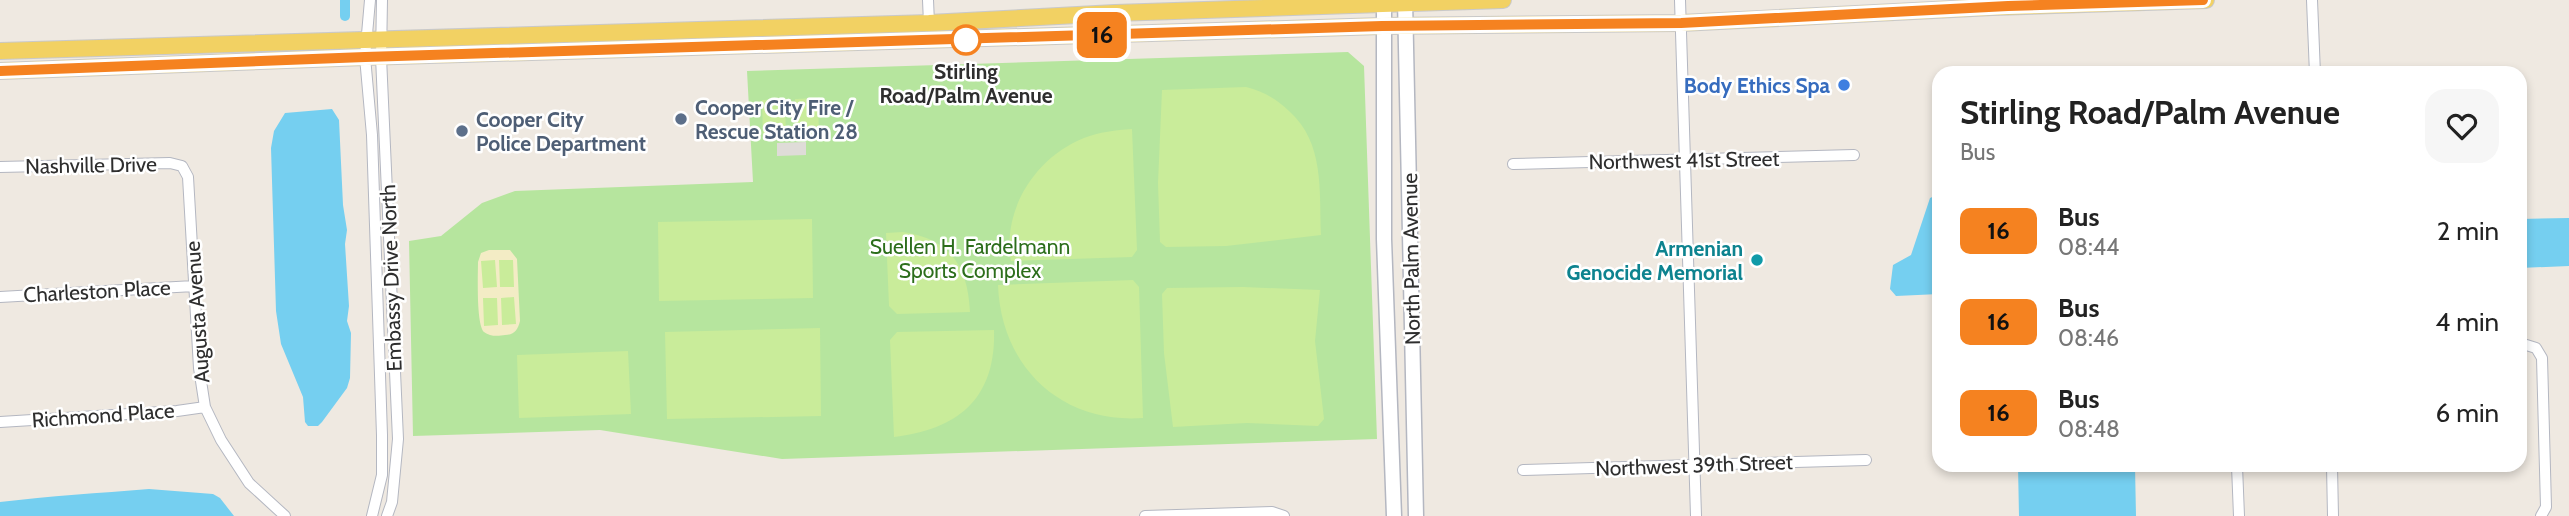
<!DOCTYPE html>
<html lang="en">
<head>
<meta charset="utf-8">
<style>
  body { margin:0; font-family:Cabin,sans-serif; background:#f6f6f6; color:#222; height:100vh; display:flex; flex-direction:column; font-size:26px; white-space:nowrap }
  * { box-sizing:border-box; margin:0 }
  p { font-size:23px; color:#767676 }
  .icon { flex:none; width:38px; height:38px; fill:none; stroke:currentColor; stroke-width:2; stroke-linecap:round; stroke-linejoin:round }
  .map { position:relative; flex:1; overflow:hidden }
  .details { position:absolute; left:1932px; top:66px; width:595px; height:406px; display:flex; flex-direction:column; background:#fff; border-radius:21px; box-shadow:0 4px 10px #0003 }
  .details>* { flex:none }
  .badge { padding:0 14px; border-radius:10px; font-size:24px; line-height:46px }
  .map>.badge { position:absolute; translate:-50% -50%; box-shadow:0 0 0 4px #fff }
  .round { display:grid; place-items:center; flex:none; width:74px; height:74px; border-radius:21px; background:#f6f6f6 }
  .headline { display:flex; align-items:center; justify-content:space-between; height:119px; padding:0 28px }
  h1 { font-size:33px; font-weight:700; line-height:52px }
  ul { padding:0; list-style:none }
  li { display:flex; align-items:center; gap:21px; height:91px; padding:0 28px }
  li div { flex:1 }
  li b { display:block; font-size:26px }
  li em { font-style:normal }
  li .badge { min-width:77px; font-weight:700; text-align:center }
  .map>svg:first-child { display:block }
  .green { fill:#b6e59e }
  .sand { fill:#f3ecc5 }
  .pitch { fill:#c9ec9a }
  .plaza { fill:#dfdcd8 }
  .water { fill:#75cff0 }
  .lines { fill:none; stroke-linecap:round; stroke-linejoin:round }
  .canal { stroke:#75cff0; stroke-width:10 }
  .minor-casing { stroke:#b4b7c1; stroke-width:12 }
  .secondary-casing { stroke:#b4b7c1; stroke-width:17 }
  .primary-casing { stroke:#c9c9c9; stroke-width:18 }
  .minor { stroke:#fff; stroke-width:10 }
  .secondary { stroke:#fff; stroke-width:14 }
  .primary { stroke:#f2d163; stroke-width:16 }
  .line-casing { stroke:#fff; stroke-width:16 }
  .line { stroke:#f58220; stroke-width:10 }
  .stop-dot { fill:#fff; stroke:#f58220; stroke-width:3.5 }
  .shop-dot { fill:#3f7fe0; stroke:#fff; stroke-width:2.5 }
  .service-dot { fill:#5c6f8a; stroke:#fff; stroke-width:2.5 }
  .culture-dot { fill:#0f9aa8; stroke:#fff; stroke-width:2.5 }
  .labels { text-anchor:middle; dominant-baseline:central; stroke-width:5; stroke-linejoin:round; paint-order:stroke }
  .stop-label { font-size:21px; font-weight:bold; fill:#2e2e2e; stroke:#fff }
  .shop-label { font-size:21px; font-weight:bold; fill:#366cbe; stroke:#fff; text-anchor:end }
  .service-label { font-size:21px; font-weight:bold; fill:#4e5e75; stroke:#fff; text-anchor:start }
  .street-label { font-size:21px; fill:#2e2e2e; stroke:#fff }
  .park-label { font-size:21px; fill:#2c6e1b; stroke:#fff }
  .culture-label { font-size:21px; font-weight:bold; fill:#0d838f; stroke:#fff; text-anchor:end }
</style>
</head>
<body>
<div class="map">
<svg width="2569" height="516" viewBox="0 0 2569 516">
  <rect width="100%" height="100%" fill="#efe9e1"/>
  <path class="green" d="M1348 52 1364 66 1377 439 782 459 600 430 413 436 409 241 441 236 482 203 515 191 753 182 747 71Z"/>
  <path class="sand" d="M489 250H510L517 259 520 321C518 330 514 335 505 335 499 336 490 337 484 332 476 324 478 275 478 262L481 253Z"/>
  <path class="pitch" d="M1246 87C1263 91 1276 99 1289 111 1325 143 1319 191 1321 235L1226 246 1166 247 1160 242 1158 183 1162 90Z
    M818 98 819 137 796 138 795 99Z
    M785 99 786 138 763 139 762 100Z
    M1132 129 1137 250 1132 257 1011 261C1002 209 1036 157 1084 138 1099 132 1116 130 1132 129Z
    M812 219 813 298 659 301 658 222Z
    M903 232C950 239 968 266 970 312L897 314 889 306 886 233Z
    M495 260 497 287 483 288 481 261Z
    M499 260H513L514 287H500Z
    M1133 280 1139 287 1143 418C1061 424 1001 367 998 285Z
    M1243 287 1320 290 1315 341 1324 419 1318 426 1247 423 1173 427 1164 353 1162 294 1167 288Z
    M514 297 516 324 502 325 501 298Z
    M483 298H497L498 325 484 326Z
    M820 328 821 416 667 419 665 332Z
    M994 330C996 398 959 429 894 437L890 340 897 332Z
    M628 351 631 414 519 418 517 355Z"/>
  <path class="plaza" d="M806 142V155L777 156V143Z"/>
  <path class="water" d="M332 109 339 120 343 205 347 230 345 244 349 306 347 321 351 333 350 378 347 388 322 422 318 426H308L305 422 303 397 281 344 276 311 271 148 274 131 285 113Z
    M1939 194V294L1896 296 1890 289 1893 265 1911 255 1930 198Z
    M2569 218V266L2520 268V219Z
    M2018 466H2135L2136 516H2019Z
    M149 489 213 494 220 498 234 516H0V502C50 496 99 493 149 489Z"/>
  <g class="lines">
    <path class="canal" d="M345 0V16"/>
    <defs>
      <path id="minor" d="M370 0 365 57 372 135 382 435V475L372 516
        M382 0 381 57 398 439 392 502 387 516
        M928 0 929 23
        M1680 0 1696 516
        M2312 0 2315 74
        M1513 164 1854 155
        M0 167 170 163 182 166 188 177 199 368 205 407 221 440 249 483 285 516
        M0 297 194 286
        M2520 343 2536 348 2542 358 2546 507 2541 516
        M0 422 177 411 205 407
        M2237 466 2239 516
        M2332 466 2333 516
        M1523 470 1866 460
        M1145 516 1272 512 1284 516"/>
      <path id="secondary" d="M1384 0V239L1394 516
        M1405 0 1416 516"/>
      <path id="primary" d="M0 51 929 23 1115 13 1503 0
        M0 71 365 57 1382 26 1681 23 1992 7 2206 0"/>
    </defs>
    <use href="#minor" class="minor-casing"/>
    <use href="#secondary" class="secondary-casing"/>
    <use href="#primary" class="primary-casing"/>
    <use href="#minor" class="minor"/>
    <use href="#secondary" class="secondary"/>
    <use href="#primary" class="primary"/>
  </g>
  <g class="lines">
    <defs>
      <path id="line" d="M0 71 365 57 1382 26 1681 23 2008 6 2203 0"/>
    </defs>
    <use href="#line" class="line-casing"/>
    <use href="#line" class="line"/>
  </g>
  <circle class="stop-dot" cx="966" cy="40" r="14"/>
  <circle class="shop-dot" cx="1844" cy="85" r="7"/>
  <g class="service-dot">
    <circle cx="681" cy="119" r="7"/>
    <circle cx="462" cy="131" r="7"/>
  </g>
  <circle class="culture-dot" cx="1757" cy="260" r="7"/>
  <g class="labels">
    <g class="stop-label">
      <text x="966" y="71">Stirling<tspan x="966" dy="24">Road/Palm Avenue</tspan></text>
    </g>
    <g class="shop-label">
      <text x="1830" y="85">Body Ethics Spa</text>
    </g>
    <g class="service-label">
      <text x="695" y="107">Cooper City Fire /<tspan x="695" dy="24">Rescue Station 28</tspan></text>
      <text x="476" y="119">Cooper City<tspan x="476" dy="24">Police Department</tspan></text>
    </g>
    <g class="street-label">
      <text transform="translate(1684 160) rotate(-1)">Northwest 41st Street</text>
      <text transform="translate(91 165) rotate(-1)">Nashville Drive</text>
      <text transform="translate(1411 259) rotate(-91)">North Palm Avenue</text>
      <text transform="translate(391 278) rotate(-92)">Embassy Drive North</text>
      <text transform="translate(97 291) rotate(-3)">Charleston Place</text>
      <text transform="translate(197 312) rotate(-94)">Augusta Avenue</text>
      <text transform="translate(103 415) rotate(-4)">Richmond Place</text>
      <text transform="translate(1694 465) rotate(-2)">Northwest 39th Street</text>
    </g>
    <g class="park-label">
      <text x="970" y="246">Suellen H. Fardelmann<tspan x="970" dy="24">Sports Complex</tspan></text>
    </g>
    <g class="culture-label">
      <text x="1743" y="248">Armenian<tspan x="1743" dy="24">Genocide Memorial</tspan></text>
    </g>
  </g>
</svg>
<b class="badge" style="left:1102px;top:35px;background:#f58220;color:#111">16</b>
<section class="details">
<div class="headline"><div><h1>Stirling Road/Palm Avenue</h1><p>Bus</p></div><a class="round"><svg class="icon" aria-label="heart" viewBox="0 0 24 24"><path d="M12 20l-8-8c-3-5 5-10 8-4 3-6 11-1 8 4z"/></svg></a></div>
<ul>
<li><span class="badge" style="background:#f58220;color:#111">16</span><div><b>Bus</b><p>08:44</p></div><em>2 min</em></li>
<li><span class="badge" style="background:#f58220;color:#111">16</span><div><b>Bus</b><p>08:46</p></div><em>4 min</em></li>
<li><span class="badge" style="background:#f58220;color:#111">16</span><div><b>Bus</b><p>08:48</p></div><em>6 min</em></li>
</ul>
</section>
</div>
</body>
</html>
